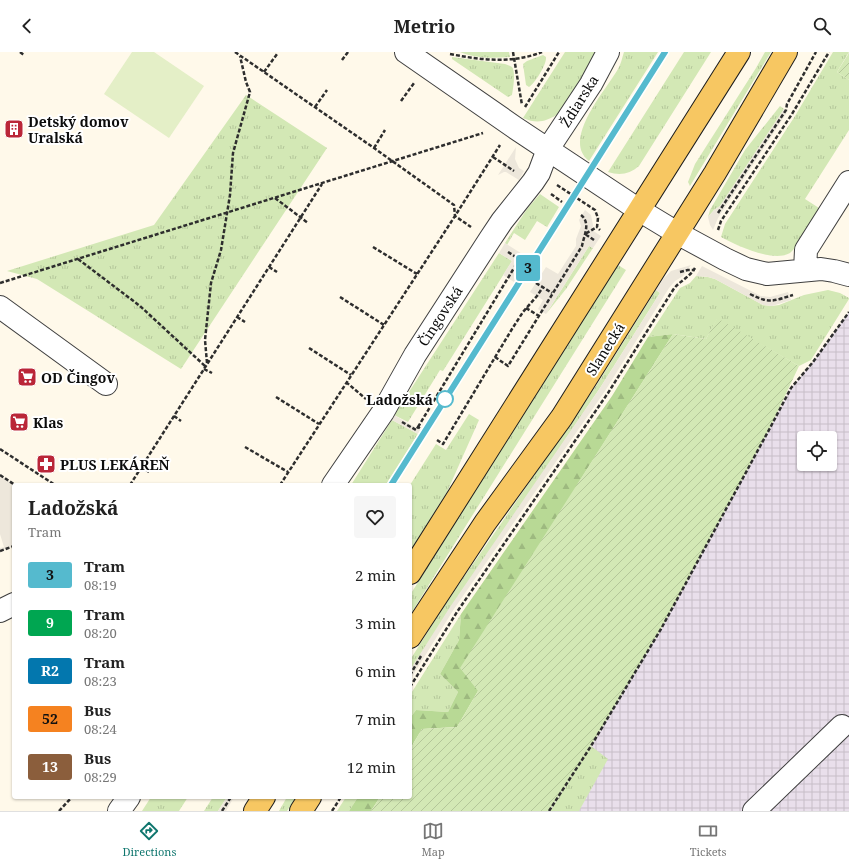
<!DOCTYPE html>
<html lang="en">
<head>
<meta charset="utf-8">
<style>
  body { margin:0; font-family:"Noto Serif",serif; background:#f6f6f6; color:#222; height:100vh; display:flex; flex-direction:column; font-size:15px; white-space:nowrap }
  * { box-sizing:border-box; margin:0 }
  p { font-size:13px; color:#767676 }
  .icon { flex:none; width:22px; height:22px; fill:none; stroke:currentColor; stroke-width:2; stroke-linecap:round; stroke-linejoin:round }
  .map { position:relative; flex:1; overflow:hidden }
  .sheet { position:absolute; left:12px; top:431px; width:400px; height:316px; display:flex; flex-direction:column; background:#fff; border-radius:4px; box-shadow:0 1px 3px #0004 }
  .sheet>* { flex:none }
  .badge { padding:0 8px; border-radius:3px; font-size:14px; line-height:26px }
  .tools { position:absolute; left:797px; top:379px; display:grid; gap:8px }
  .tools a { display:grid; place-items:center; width:40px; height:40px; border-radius:4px; background:#fff; box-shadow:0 1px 3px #0004; font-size:20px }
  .map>.badge { position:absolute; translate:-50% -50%; box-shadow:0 0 0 2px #fff }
  .round { display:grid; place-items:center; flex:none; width:42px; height:42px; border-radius:4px; background:#f6f6f6 }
  .headline { display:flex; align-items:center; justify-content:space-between; height:68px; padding:0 16px }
  h1 { font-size:19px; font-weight:700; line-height:30px }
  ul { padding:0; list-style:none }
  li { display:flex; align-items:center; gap:12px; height:48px; padding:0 16px }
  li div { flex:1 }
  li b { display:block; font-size:15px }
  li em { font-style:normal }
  li .badge { min-width:44px; font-weight:700; text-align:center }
  header { display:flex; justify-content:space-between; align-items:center; height:52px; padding:0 16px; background:#fff; font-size:18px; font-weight:700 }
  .tabs { display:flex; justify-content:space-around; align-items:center; height:56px; border-top:1px solid #e0e0e0; background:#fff; font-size:11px; color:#767676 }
  .tabs a { display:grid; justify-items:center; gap:2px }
  .tabs .on { color:#0f766e }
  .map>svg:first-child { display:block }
  .industrial { fill:url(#industrial-grid); fill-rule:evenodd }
  .grass { fill:url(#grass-tufts) }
  .forest { fill:url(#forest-firs) }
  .garden { fill:url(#garden-furrows) }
  .pitch { fill:#e4efc7 }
  .plaza { fill:#ede7db }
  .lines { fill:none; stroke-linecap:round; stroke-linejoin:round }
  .minor-casing { stroke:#3f3f3f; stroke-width:24 }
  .major-casing { stroke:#1d1d1d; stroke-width:24 }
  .path { stroke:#2e2e2e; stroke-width:2.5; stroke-dasharray:4 2; stroke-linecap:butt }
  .minor { stroke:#fff; stroke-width:22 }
  .major { stroke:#f7c762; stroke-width:22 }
  .line-casing { stroke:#fff; stroke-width:9 }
  .line { stroke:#55bace; stroke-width:6 }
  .stop-dot { fill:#fff; stroke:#55bace; stroke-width:2 }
  .labels { text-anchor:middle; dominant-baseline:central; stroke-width:4; stroke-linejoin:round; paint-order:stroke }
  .street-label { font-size:14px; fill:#0c0c0c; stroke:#fff }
  .poi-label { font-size:14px; font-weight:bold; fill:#0c0c0c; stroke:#fff; text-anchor:start }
  .stop-label { font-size:14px; font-weight:bold; fill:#0c0c0c; stroke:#fff; text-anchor:end }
</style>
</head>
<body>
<header><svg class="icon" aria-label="back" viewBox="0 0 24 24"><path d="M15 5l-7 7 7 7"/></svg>Metrio<svg class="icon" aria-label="search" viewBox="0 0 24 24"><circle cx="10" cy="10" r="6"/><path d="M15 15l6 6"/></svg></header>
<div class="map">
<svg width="849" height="759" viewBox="0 0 849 759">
  <defs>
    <pattern id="industrial-grid" width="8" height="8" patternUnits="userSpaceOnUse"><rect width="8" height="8" fill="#e9dfeb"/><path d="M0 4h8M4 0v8" fill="none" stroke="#c7bec8"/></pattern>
    <pattern id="grass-tufts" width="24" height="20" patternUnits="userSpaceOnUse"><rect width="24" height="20" fill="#d3e8b5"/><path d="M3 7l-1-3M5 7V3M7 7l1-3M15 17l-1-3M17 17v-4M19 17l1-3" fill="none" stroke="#b4c69a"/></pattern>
    <pattern id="forest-firs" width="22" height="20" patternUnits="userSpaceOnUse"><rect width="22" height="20" fill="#b8d995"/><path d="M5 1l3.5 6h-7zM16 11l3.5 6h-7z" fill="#9db97f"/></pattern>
    <pattern id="garden-furrows" width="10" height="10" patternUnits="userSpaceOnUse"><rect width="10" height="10" fill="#d3e8b5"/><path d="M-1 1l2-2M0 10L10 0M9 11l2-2" fill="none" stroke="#b4c69a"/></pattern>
  </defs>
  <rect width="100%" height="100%" fill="#fff9ea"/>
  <path class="industrial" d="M849 260V759H549L591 694 661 577 770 376 791 336 813 310ZM804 386H830V412H804Z"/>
  <path class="grass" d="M460 0H509L510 5C494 6 476 7 460 0Z
    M565 0H599L558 62C545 70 537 72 523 66Z
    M624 0H658L589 109C561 88 606 38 618 17 621 12 622 6 624 0Z
    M684 0H711L639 114C630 122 620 124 608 120Z
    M765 0H771L690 134 688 130 695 112 756 16Z
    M833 0H849L837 20 849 28V78L805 147 819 156C813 166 798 195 790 201 773 211 736 193 721 185L725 172 795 64Z
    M543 3 546 5C547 12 535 31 529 35L526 33 523 12 527 9Z
    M452 5 505 12C508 13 510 14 512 15 516 20 513 37 512 43L508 45 452 7Z
    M246 43 327 96 181 317 37 227 7 219 154 173Z
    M780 54 784 57 720 154 714 158 708 165 710 158 745 98Z
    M540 142 559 155 547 175 537 169 525 188 514 181 507 193 505 191 527 157Z
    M589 194 593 196 566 237 546 262Z
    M499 201 512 209 443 319 440 318 408 370 394 363Z
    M618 213 626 218 410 563V543Z
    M696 224 708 225 715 227 763 253 772 254 779 253 804 243 828 238 840 241 849 246V247L811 308 799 314 717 267 706 287 673 282 648 285 680 236 690 231Z
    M656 238 660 241 600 336 410 618V608L446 551 596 334Z
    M469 362 479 368 447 440 410 499V433L436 392 446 398Z
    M392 368 418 382 386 433H351Z
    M461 562 459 588 440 622 458 640 448 660 416 658 410 666V643Z
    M591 694 608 707 579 759H550Z
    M151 745H188L179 759H142Z
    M213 745H227L218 759H204Z
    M287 745H296L287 759H279Z
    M346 745H358L349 759H337Z"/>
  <path class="forest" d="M673 282 579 430 478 639 457 675 422 677 410 697V666L416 658 448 660 458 640 440 622 459 588 461 562 612 344 648 285Z
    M358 745H380L371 759H349Z"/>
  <path class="garden" d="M849 1V28L837 20Z
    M717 266 799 314 770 376 661 577 591 694 549 759H371L380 745H410V697L422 677 457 675 478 639 460 616 673 282 706 287Z"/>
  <path class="pitch" d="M132 0H154L204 34 169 86 104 42Z"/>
  <path class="plaza" d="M784 57 788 59 718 166 713 178 710 173 708 165 714 158 720 154Z
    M516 95 515 107 519 116 524 119 519 128 506 120H504L498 123Z
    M585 158 591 163 593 173 592 178 601 184 593 196 589 194 546 262 538 257 543 248 530 240 546 215 558 222 576 194V187L581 174 579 168Z
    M505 191 527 205 522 214 524 215 514 230 503 223 512 209 499 201Z
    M691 213 683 224 675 229 669 236 605 339 454 557 410 628V618L450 555 600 336 660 241 656 238 664 226 671 219Z
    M702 214 761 244 770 245 788 240 791 248 772 254 763 253 715 227 708 225 696 224Z
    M394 363 420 378 418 382 392 368Z
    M0 423 15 433 14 494 0 499V496L4 495 0 482Z
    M227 745H234L226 759H218Z"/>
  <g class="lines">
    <defs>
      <path id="minor" d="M406 0 514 75 639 158 677 181 725 207 746 217 767 222 821 217 834 219 849 223
        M805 218 806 198 849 130
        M0 255 106 332
        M333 433 383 360 415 303 490 187 502 169 533 130 539 121 548 97 591 32 608 0
        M0 559 14 552
        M119 759 129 745
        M754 759 842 674"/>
      <path id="major" d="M410 521 739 0
        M410 585 485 471 562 365 715 121 786 0
        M255 759 264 745
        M301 759 310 745"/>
    </defs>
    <use href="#minor" class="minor-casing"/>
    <use href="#major" class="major-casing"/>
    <path class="path" d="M20 0 24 3
      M235 0 374 96 454 153 455 164 471 175
      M513 0 522 53
      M450 2C481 8 512 12 542 0
      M342 8 348 0
      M264 20 277 2
      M401 49 414 31
      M315 55 327 38
      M525 55 559 0
      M374 96 385 78
      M493 105 514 119
      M557 133 595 158 598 166 597 175 600 178
      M551 142 562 150
      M275 146 308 171
      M718 161 786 58 787 52 816 0
      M718 178 721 169 792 62 829 0
      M594 188 585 182 597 175
      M373 195 417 222
      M508 200 519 207 514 216 520 220
      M78 207 140 254 205 314
      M269 215 277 220
      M680 220 688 218H695
      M0 231 483 81
      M536 231 552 241
      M750 242C770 252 773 249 793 243
      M340 245 384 273
      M526 256 539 264
      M237 265 245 270
      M309 296 351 323
      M495 305 508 314 582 194C584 183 591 171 581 163
      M207 311 205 288 211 231 221 198 230 143 233 101 250 40 246 30 240 4
      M204 317 212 321
      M346 330 366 347
      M276 345 319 372
      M174 364 181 369
      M402 370 416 378 418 375 421 377
      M418 375 514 216
      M437 388 443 392 512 277 523 260 537 244 543 235
      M245 395 288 420
      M0 397 55 433
      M141 415 149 420
      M0 423 15 433
      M130 433 322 132
      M280 433 455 164 500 93
      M0 499 14 494
      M410 623 421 604
      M410 635 457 560 608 341 673 238C679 229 689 226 695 216
      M59 759 72 745
      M222 759 231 745
      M332 759 341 745
      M549 759 591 694 661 577 770 376 791 336 813 310 849 260"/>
    <use href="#minor" class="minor"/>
    <use href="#major" class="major"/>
  </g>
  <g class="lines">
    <defs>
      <path id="line" d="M391 433 665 0"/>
    </defs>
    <use href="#line" class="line-casing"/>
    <use href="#line" class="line"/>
  </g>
  <defs>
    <symbol id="building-square" viewBox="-11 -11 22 22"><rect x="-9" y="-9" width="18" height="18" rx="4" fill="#ba2638" stroke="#fff"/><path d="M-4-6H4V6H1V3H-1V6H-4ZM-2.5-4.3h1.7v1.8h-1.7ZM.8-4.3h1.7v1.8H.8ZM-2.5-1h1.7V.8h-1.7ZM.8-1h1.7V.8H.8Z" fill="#fff"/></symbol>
    <symbol id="supermarket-square" viewBox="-11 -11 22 22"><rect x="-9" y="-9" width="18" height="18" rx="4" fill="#ba2638" stroke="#fff"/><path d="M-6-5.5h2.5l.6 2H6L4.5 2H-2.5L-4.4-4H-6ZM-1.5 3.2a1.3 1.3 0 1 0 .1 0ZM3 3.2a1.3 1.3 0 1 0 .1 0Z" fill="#fff"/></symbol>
    <symbol id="pharmacy-square" viewBox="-11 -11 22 22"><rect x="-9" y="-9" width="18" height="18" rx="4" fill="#ba2638" stroke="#fff"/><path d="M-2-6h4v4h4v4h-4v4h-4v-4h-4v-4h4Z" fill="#fff"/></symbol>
  </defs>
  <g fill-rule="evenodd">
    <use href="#building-square" x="3" y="66" width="22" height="22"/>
    <use href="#supermarket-square" x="16" y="314" width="22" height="22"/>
    <use href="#supermarket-square" x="8" y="359" width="22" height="22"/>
    <use href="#pharmacy-square" x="35" y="401" width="22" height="22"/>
  </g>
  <circle class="stop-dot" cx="445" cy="347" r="8"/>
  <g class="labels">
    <g class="street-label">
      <text transform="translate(579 49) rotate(-58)">Ždiarska</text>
      <text transform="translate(440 264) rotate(-57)">Čingovská</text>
      <text transform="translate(605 297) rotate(-58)">Slanecká</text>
    </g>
    <g class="poi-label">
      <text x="28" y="69">Detský domov<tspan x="28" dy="16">Uralská</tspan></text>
      <text x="41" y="325">OD Čingov</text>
      <text x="33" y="370">Klas</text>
      <text x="60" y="412">PLUS LEKÁREŇ</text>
    </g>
    <g class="stop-label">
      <text x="433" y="347">Ladožská</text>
    </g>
  </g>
</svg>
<div class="tools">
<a><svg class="icon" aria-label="locate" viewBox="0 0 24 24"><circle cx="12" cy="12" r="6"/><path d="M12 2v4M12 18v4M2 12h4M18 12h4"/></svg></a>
</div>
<b class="badge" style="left:528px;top:216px;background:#55bace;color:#111">3</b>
<section class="sheet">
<div class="headline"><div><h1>Ladožská</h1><p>Tram</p></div><a class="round"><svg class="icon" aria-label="heart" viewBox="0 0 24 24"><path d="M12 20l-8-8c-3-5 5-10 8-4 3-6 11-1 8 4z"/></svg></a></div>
<ul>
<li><span class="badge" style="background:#55bace;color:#111">3</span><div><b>Tram</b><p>08:19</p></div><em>2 min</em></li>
<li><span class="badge" style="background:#00a651;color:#fff">9</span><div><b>Tram</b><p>08:20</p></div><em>3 min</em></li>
<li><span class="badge" style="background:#0377ae;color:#fff">R2</span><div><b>Tram</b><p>08:23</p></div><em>6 min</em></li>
<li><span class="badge" style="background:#f58220;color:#111">52</span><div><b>Bus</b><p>08:24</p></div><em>7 min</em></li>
<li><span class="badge" style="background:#8b5e3c;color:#fff">13</span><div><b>Bus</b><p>08:29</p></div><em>12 min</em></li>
</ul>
</section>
</div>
<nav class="tabs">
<a class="on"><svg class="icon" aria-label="directions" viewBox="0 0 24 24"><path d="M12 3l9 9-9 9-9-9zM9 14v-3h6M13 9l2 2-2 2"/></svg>Directions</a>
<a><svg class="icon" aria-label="map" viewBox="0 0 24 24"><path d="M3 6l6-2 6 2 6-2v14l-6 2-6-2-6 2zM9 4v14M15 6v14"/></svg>Map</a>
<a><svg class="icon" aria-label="tickets" viewBox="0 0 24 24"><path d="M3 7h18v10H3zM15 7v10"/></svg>Tickets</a>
</nav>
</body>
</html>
